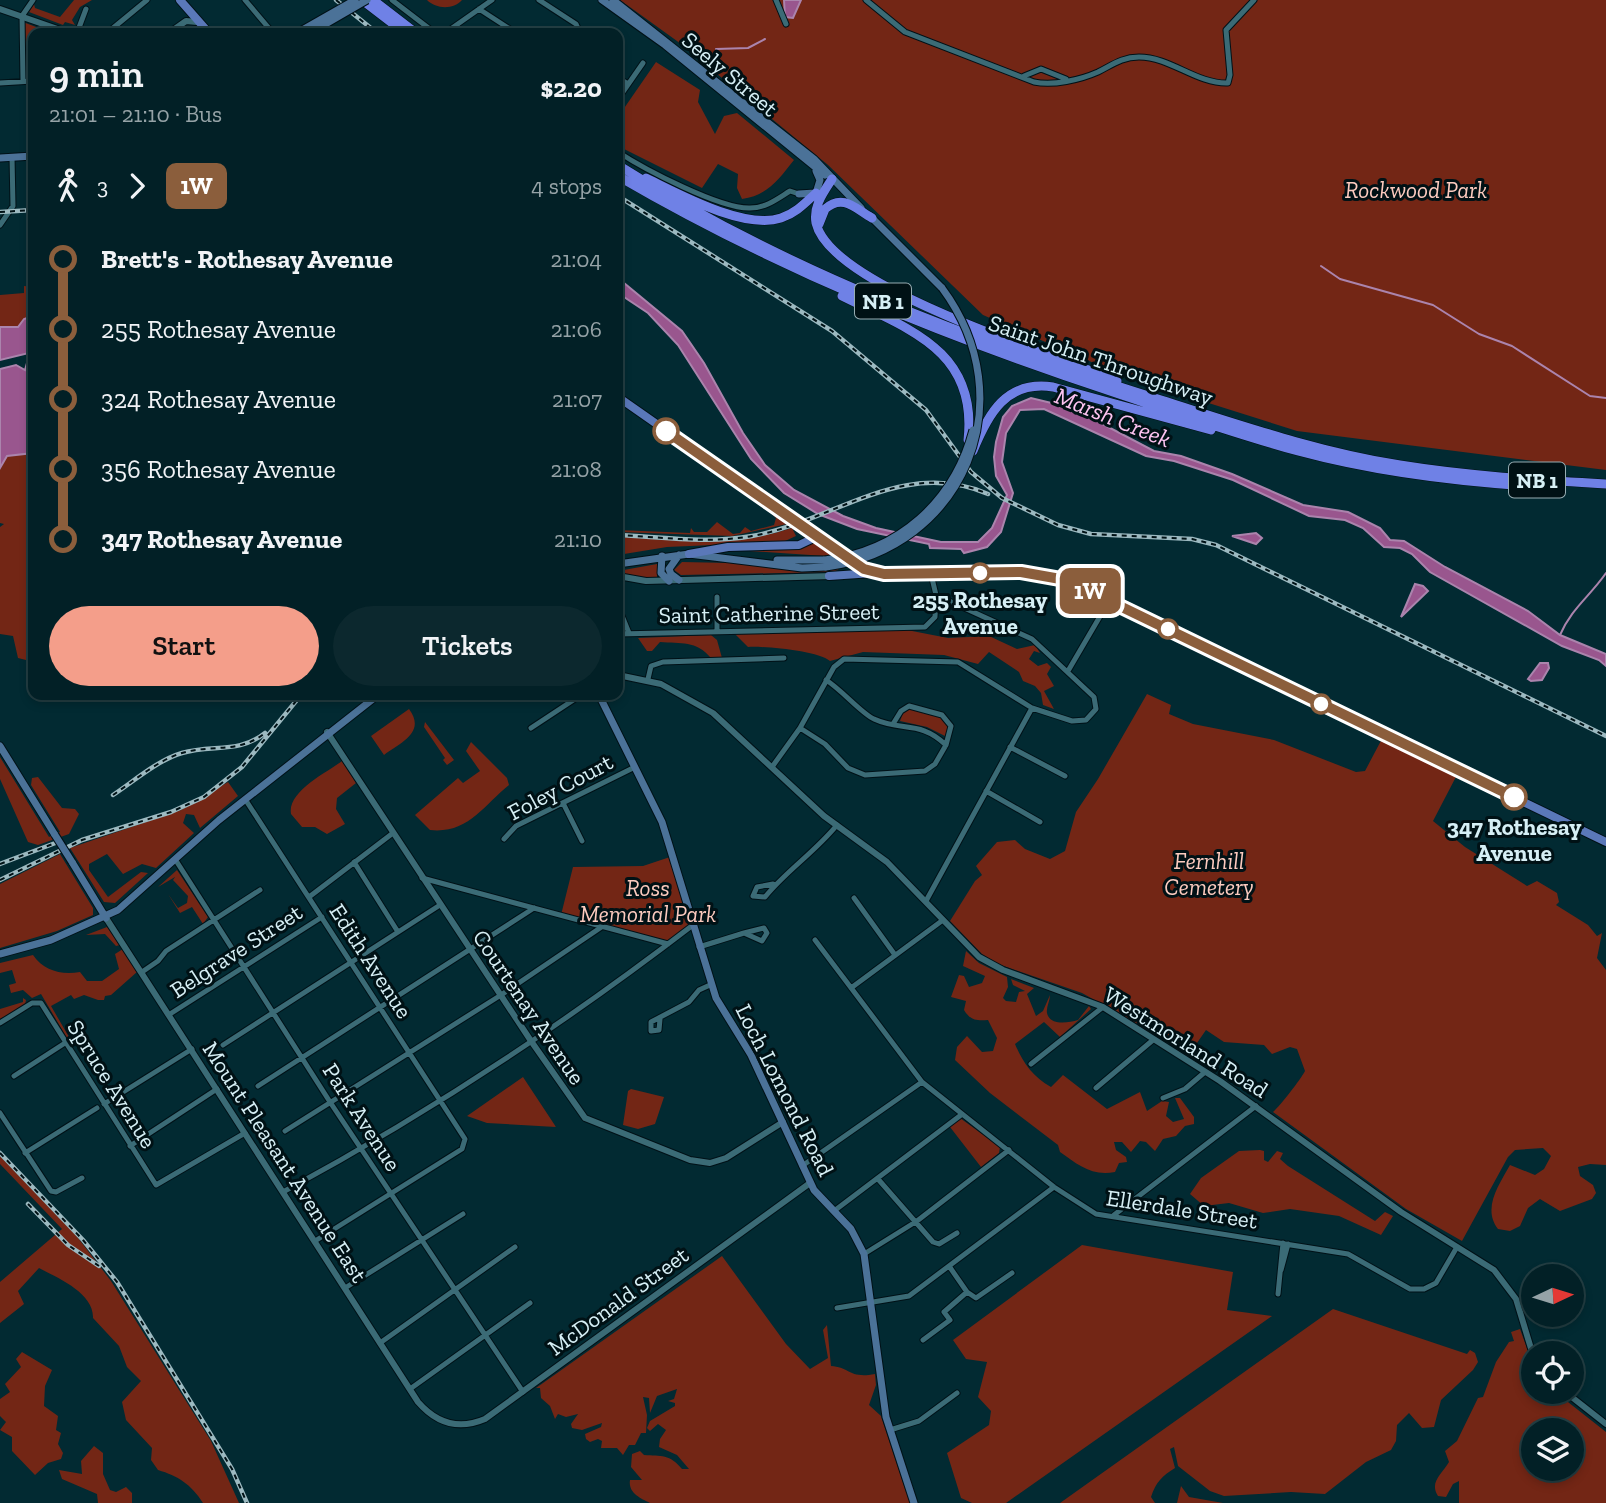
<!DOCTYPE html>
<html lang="en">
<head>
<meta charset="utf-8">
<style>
  body { margin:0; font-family:"Zilla Slab",serif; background:#0c282e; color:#f1f3f6; height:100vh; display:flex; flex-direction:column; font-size:26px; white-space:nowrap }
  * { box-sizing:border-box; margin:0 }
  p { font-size:23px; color:#96a3a7 }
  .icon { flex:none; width:38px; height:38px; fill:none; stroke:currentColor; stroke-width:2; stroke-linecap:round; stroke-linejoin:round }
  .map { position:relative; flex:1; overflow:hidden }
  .panel { position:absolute; left:28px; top:28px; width:595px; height:672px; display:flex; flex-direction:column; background:#022026; border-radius:14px; box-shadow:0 4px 10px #0003,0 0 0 2px #233e43 }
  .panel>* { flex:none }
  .badge { padding:0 14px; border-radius:10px; font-size:24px; line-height:46px }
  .needle { width:46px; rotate:86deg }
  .controls { position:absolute; left:1521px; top:1264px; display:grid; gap:14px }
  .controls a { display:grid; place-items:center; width:63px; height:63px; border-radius:50%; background:#022026; box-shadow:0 4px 10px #0003,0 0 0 2px #233e43; font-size:35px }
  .map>.badge { position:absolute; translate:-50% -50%; box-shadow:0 0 0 4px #fff }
  .legs { display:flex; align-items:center; gap:10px; height:77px; padding:0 21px; font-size:23px }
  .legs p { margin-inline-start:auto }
  .summary { display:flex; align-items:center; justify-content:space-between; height:119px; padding:0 21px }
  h1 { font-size:38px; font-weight:600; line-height:52px }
  .button { display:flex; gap:14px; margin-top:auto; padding:14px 21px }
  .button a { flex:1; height:80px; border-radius:42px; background:#f49e8a; color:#111; font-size:28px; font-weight:600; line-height:80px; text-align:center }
  .button a+a { background:#0c282e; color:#f1f3f6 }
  ul { padding:0 21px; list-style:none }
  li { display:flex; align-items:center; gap:24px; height:70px; font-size:26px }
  li i { display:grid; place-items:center; width:10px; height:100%; margin:0 9px; background:currentColor }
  li i::after { content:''; width:18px; height:18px; margin:-9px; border:5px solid; border-radius:50%; background:#022026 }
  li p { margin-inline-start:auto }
  li:first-child i { background:linear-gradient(#0000 50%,currentColor 0) }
  li:last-child i { background:linear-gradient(currentColor 50%,#0000 0) }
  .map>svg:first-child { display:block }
  .green { fill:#732615; fill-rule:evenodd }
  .water { fill:#99568e; stroke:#ab84ad; stroke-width:2 }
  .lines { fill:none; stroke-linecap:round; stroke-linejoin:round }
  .stream { stroke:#ab84ad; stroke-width:2 }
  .minor-casing { stroke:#001117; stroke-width:7 }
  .tertiary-casing { stroke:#001117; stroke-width:8 }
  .secondary-casing { stroke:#001117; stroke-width:9 }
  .primary-casing { stroke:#001117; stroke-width:10 }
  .motorway-casing { stroke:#001117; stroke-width:10 }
  .minor { stroke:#3b6b76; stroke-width:5 }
  .tertiary { stroke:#3b6b76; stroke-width:6 }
  .secondary { stroke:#4b7298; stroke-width:7 }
  .primary { stroke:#5a78b9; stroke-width:8 }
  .motorway { stroke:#6f81e6; stroke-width:9 }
  .rail-casing { stroke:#9cb9c0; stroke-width:4.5 }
  .rail { stroke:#001115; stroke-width:2; stroke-dasharray:5; stroke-linecap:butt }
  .secondary-bridge-casing { stroke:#001117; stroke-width:9; stroke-linecap:butt }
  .secondary-bridge { stroke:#4b7298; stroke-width:7 }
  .line-1-casing { stroke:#fff; stroke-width:16 }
  .line-1 { stroke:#8b5e3c; stroke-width:10 }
  .stop-1-dot { fill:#fff; stroke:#8b5e3c; stroke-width:3.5 }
  .labels { text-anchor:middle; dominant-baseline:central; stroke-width:6; stroke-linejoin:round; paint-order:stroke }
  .shield { fill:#001115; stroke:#96acb2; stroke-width:2 }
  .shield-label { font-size:21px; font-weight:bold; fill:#d6eff5 }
  .street-label { font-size:23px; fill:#d6eff5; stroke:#001115 }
  .park-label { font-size:23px; font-style:italic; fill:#fccbbf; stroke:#001115 }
  .stop-label { font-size:23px; font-weight:bold; fill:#d6eff5; stroke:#001115 }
  .water-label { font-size:24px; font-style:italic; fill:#fdc4f1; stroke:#001115 }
</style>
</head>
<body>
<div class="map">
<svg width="1606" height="1503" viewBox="0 0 1606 1503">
  <rect width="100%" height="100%" fill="#022a32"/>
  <path class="green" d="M74 0H92L80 7 72 20 75 25 65 22 63 25 29 12 34 4 35 8 60 17Z
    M427 0H462C453 10 436 9 427 0Z
    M620 0H1606V470L1297 431 1126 377 983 315 828 165 677 41Z
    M23 22 44 30V33H33V76H25Z
    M656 62 700 90 698 102 715 134 724 116 737 113 794 160C779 179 767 196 742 199L737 188 738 174 718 164 702 188 618 146V117Z
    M24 286 33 287V352L0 360V295L24 293Z
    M33 360V656L30 661 18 658 13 636 0 634V527L4 524 0 523V369L16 365 25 370 27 363Z
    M767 509 787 524 732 536 618 532V530L690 533 691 528 694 532H707L717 522 733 534 740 533 745 527 751 531 774 525 776 518Z
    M792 528 796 536 783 542 667 547 618 555V537C681 540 730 548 792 528Z
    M814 543 838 560 840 565 838 570 832 572 681 575 674 570 682 562 731 563 826 571 825 556 749 551Z
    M657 564V579L618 574V571Z
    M907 630 948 638 989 636 1017 649 1035 645 1040 653 1034 651 1029 659 1038 666 1047 663 1051 667 1047 674 1054 686 1044 691 1054 709 1043 705 1041 693 1035 686 1023 681 1019 672 989 652 978 664 944 655 863 652 830 661C818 651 765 646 748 647L735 634Z
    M711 635 717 640 722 658H711C696 640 681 644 660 642L652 651H647L638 638Z
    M1147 694 1171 705 1169 714 1193 724 1274 740 1356 772 1365 771 1384 735 1459 771 1433 821 1465 847 1527 886 1537 881 1557 893 1559 902 1556 905 1588 925 1597 936 1602 933 1597 958 1606 970V1165L1590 1164 1578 1167 1580 1176 1593 1185 1596 1193 1592 1199 1560 1211 1540 1199 1528 1208 1520 1226 1510 1231 1498 1229C1482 1208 1499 1185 1510 1165L1535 1175 1544 1169 1551 1156 1543 1148 1515 1150 1508 1157 1462 1241 1406 1209 1273 1112C1280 1106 1301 1079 1305 1071L1297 1049 1290 1047 1272 1054 1264 1045 1224 1042 1206 1030 1190 1053 1082 993 998 964 982 954 950 921 975 881 982 875 976 866 997 842 1015 840 1025 849 1050 859 1065 851 1076 812 1098 779Z
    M911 708 944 719 949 727 947 737 927 727 900 721 903 713Z
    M409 709C426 732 402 742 384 755L371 736Z
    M425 722 454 760 447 765 443 760 445 758 424 727Z
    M471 742 507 778 509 785C483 806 468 834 430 830L415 815 458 778 463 783 480 771 466 751Z
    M0 757 49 837 60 832 31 785 32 778 38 777 62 808 75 809 79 814 69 834 38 845 28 842 0 779Z
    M342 761 356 783 337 798 336 809 345 824 327 834 315 827H302L291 814C287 791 328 772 342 761Z
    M228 782 238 796 200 828 194 815 186 814 183 823 194 833 156 868 142 864 123 874 107 854 89 864V870L108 897 141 872 148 873 115 903 104 902 70 848 181 810Z
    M60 854 93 908V915L57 931 0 948V884Z
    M673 856 693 925 668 944 561 915 573 867 643 866Z
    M177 870 208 917 203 924 192 907 180 913 168 894 178 908 187 903 188 896 173 880 175 877 158 887Z
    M107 927 120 945 116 946 105 934 86 935Z
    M123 949 137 972 111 995 105 996 104 1000H98L84 995 74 999 71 995 51 1006 69 1037 67 1038 41 994 32 998 23 990 11 993 9 985 16 983 12 970 0 973V963L33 955C44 971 61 975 80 972L87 981H102L119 969 115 954Z
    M966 951 979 963 1007 977 1008 987 1003 998 1006 1001 1016 1002 1019 992 1025 991 1013 985 1011 979 1034 988 1027 994 1036 1016 1043 1011 1050 995C1050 1001 1046 1007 1047 1013 1050 1026 1068 1023 1078 1020L1089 1006 1091 1009 1060 1037 1044 1022 1015 1044C1023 1063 1033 1077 1051 1087L1063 1075 1107 1109 1140 1092 1147 1111 1162 1101 1169 1102 1166 1116 1173 1122 1184 1119 1175 1098H1180L1194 1117V1124L1185 1126 1176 1136 1163 1139 1155 1151 1146 1142 1140 1141 1131 1152 1122 1142H1114L1116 1150 1126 1157 1127 1162 1119 1163 1115 1172C1092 1177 1077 1164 1060 1152L1058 1145 990 1093 955 1060 957 1047 967 1036 982 1052 993 1051 997 1038 988 1020C976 1021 970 1020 964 1010L966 1001 951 997 959 975 964 976 969 987 982 983 985 976 963 966Z
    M23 998 26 1000 25 1005 0 1019V1009L23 1002Z
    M523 1077 556 1127 487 1123 467 1116Z
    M631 1089 664 1097 655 1124 638 1129 623 1125 628 1091Z
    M960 1118 1000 1147 999 1153 981 1167 950 1127Z
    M1260 1150 1264 1151V1160L1268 1162 1277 1151 1283 1153 1280 1159 1288 1166 1375 1221 1385 1212 1393 1216 1381 1235 1339 1216 1290 1209 1263 1213 1229 1203 1204 1206 1190 1194 1201 1178 1239 1151Z
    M0 1156 75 1234 111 1281 211 1441 239 1503H203C191 1484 178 1476 158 1470L151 1460 152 1448 126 1420 122 1402 141 1381 127 1367 119 1346 93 1318C94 1293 58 1278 39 1268L18 1291 24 1304 0 1323V1282L62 1229 0 1164Z
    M1082 1245 1233 1272 1227 1310 1272 1316 1006 1503H972L961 1498 947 1453 989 1425 991 1411 978 1397 987 1362 966 1359 953 1340Z
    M722 1256 786 1344 810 1369 828 1358 823 1330 827 1325 831 1366C850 1367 849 1379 875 1374L876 1385 869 1405 881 1416 906 1492 909 1490 914 1503H650C640 1498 628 1493 630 1480H642L631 1467 632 1454 640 1451 644 1455C661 1456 670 1454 682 1469H689L677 1455 659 1447 660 1439 666 1430 658 1424 650 1431 647 1428 650 1421 675 1406V1403L668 1401 674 1399 677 1389 657 1396 650 1413 649 1398 643 1397 647 1415 646 1433H641L635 1445H629L623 1455 617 1448H601L602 1441 598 1439 590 1442 586 1439 585 1434 601 1427 602 1423 582 1430 572 1428 571 1424 578 1414 566 1417 558 1414 555 1419 550 1406 541 1398 540 1388H536Z
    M1333 1309 1467 1354 1470 1350 1475 1353 1478 1362 1473 1370 1441 1400 1434 1427 1422 1428 1409 1413 1397 1425 1396 1441 1391 1450 1366 1462 1325 1494 1291 1492 1224 1496 1210 1491 1178 1466 1174 1447 1170 1449 1175 1468C1162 1476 1156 1482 1151 1497L1155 1503H1060Z
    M1520 1329 1533 1365V1391H1554L1606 1432V1503H1459V1481L1453 1484 1446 1497 1438 1496C1429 1482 1442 1474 1449 1462L1445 1451 1457 1441 1478 1398 1483 1397 1496 1362 1509 1342 1514 1341 1511 1332ZM1533 1430H1572V1468H1533Z
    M22 1352 52 1370 45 1386 44 1406 58 1416 56 1430 61 1433 58 1444 63 1453 61 1459 48 1463 35 1475 12 1451V1437L0 1430 6 1422 0 1416V1399L10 1392 5 1384 21 1367 16 1359Z
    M94 1446 103 1453V1474L110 1490 116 1492 126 1487 132 1493V1503H98L97 1494 62 1479 59 1470 82 1474 81 1461Z
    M1181 1486 1189 1497 1223 1503H1177Z"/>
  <path class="water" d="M784 0H801L793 18 785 17Z
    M618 278 682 331 704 363 743 433 765 465 794 490 843 516 876 528 941 542H978L992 528 1007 495 996 476 994 457 996 442 1003 417 1012 406 1031 398 1072 408 1154 451 1181 456 1232 474 1303 505 1348 512 1380 528 1390 540 1404 541 1445 567 1528 611 1560 635 1606 654V666L1599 660 1562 646 1430 572 1412 554 1400 548 1384 547 1363 528 1345 520 1309 516 1233 480 1174 461 1146 456 1044 409 1020 410 1006 433 1002 462 1013 493 1001 532 987 547 964 553 961 549 930 548 929 544 857 529 818 514 784 493 751 459 678 345 648 313 618 293Z
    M33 316V352L0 360V327H18L24 319Z
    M33 360V453L7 456 0 468V369L16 365 25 370 27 363Z
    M1256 533 1262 538 1256 544 1232 536Z
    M1415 584 1423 586 1428 591 1401 617Z
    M1540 663H1548L1549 668 1542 680 1531 681 1528 679Z"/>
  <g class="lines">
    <path class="stream" d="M716 49 748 48 765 39
      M1321 266 1340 279 1433 305 1479 334 1512 346 1590 396 1606 398
      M1560 635C1571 609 1590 596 1606 573"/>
    <defs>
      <path id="minor" d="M245 0 273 33
        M392 0 435 33
        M539 0 576 24 580 33
        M776 0 786 24
        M866 0 905 32 1034 82C1053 86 1080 80 1098 72 1112 65 1122 57 1139 57 1171 57 1196 84 1228 83L1230 75 1226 30 1254 0
        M479 9 516 33
        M77 33 86 9
        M107 33 147 0
        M445 33 492 0
        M1024 76 1041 69 1066 79
        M618 78 628 84
        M23 81 22 16 33 0
        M0 83 33 81
        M618 99 643 63
        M618 152C644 169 720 209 750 208 766 208 777 199 790 191L799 194
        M0 225 13 206 12 157
        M618 606 629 633
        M717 632V597
        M618 634 925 627 935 617 936 595 931 574
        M1068 671 1109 601
        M648 679 651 666 663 662 784 658
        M481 695H488
        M893 724 901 711 909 706 942 715 951 726 946 745
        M531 728 581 695
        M800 728 825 744 848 768 865 775 925 771 935 764 946 745C920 720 902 732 874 719 862 714 842 690 826 680
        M1010 747 1065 776
        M772 767 800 728 834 667 844 659 958 662 1032 708 1072 721 1086 720 1096 709 1094 697 1032 639 936 595
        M986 791 1040 822
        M245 799 465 1139 462 1149 315 1241
        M563 803 582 841
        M504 839 516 826 635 767
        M175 859 330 1102 523 1392
        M354 862 398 932
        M422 878 668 944
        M773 884 757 887 753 896 765 897C786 871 815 852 837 825
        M309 897 393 833
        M854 898 895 955
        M926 901 1032 708
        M815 940 922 1082 1054 1187 1096 1214 1348 1254 1410 1289H1424L1436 1283 1457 1247
        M699 947 744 933 762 941 767 933 764 928 744 933
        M142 972 158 961 166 951 260 890
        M851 988 943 920
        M170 1014 322 917
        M660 1019 659 1030 651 1031V1022L689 1002 699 990 710 985
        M0 1023 32 1003H41L156 1185 245 1133
        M223 1045 440 905
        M1031 1064 1103 1007
        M14 1076 65 1043
        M258 1086 534 908
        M1096 1088 1153 1040
        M1163 1098 1185 1089 1205 1072
        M104 1104 192 1049
        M0 1113 51 1191 56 1192 82 1178
        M285 1131 501 995 603 926
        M130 1146 217 1089
        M25 1153 97 1108
        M802 1166 922 1082
        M878 1179 933 1242 939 1244 957 1233
        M283 1192C426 1115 564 1024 693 925
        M834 1211 961 1115
        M1114 1215 1256 1106
        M864 1254 917 1221 1009 1150
        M949 1266 967 1292
        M1281 1270 1288 1244
        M345 1288 463 1214
        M1278 1294 1283 1243
        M837 1308 909 1296 1054 1187
        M923 1340 950 1320 944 1312 967 1292 976 1298 1012 1273
        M380 1343 515 1247
        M410 1389 530 1303
        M890 1430 919 1421 957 1393"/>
      <path id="tertiary" d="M0 9 69 33
        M169 33 186 21 197 22
        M618 576 646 581 832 576
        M618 675 661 684 713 713 824 816 887 862 979 957 1003 970 1103 1007 1220 1081 1401 1212 1494 1270 1516 1299 1533 1355
        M327 732 531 1041 585 1118 690 1160 710 1163 726 1158 783 1122
        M106 918 418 1402C437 1424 459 1430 485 1419L810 1183
        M1564 1391 1606 1424"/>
      <path id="secondary" d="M602 0 665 45 825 175
        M613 0 814 159 861 208
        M0 158 33 156
        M816 193 820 180 816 171
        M799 194 815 193
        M870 216 942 288
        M679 555 669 569 671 574 679 580
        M662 556 661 573 669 581
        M777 560H825
        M618 564 689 554 802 568 826 567
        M599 695 662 822 716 998 751 1055 814 1190 851 1229 864 1254 886 1417 914 1503
        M0 746 55 835
        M72 862 106 918
        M0 954 51 940 118 910 219 820 378 695"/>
      <path id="primary" d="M180 0 209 33
        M618 397 864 569 884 574 1021 572 1066 580 1606 842
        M689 554 728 547 799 545 816 537
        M829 576 873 573"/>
      <path id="motorway" d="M362 0 405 33
        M373 0 416 33
        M330 33H375
        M618 165C786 271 972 341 1161 400 1240 425 1318 452 1400 465 1468 476 1537 480 1606 484
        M618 176C776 268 943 336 1116 393 1176 413 1236 434 1298 451 1372 471 1451 481 1527 486
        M646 178C679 194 744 230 781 218 796 213 805 203 816 193
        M832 179C823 193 813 206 816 223 831 288 1056 355 1117 381
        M819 224 825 209C843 193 856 209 872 218
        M842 296C908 329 978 350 968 440
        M973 451C988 414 1006 380 1053 387L1211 430"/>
    </defs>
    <use href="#minor" class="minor-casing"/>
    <use href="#tertiary" class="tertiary-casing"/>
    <use href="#secondary" class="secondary-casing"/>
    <use href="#primary" class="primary-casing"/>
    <use href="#motorway" class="motorway-casing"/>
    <use href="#minor" class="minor"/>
    <use href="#tertiary" class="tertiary"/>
    <use href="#secondary" class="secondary"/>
    <use href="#primary" class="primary"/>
    <use href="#motorway" class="motorway"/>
    <defs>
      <path id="rail" d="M336 0 377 33
        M618 196 832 331 926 410 971 472 1002 498 1058 525 1091 534 1192 539 1216 545 1606 736
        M0 212 33 210
        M618 535C661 537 709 544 752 536 833 522 902 457 988 494
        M113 795C134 781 158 760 182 753 212 744 239 754 265 733
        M0 864 58 842
        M0 880 82 840 171 812 204 797 242 767 301 695
        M0 1153 83 1240 117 1282 232 1469 247 1503
        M28 1204 68 1245 99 1266"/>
    </defs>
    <use href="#rail" class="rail-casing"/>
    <use href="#rail" class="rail"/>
    <defs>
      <path id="secondary-bridge" d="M297 33 355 0
        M310 33 367 0
        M825 560C899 551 954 502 973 430
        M826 567C965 548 1025 400 942 288
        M55 835 72 862"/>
    </defs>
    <use href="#secondary-bridge" class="secondary-bridge-casing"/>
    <use href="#secondary-bridge" class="secondary-bridge"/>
  </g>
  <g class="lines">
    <defs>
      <path id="line-1" d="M666 431 864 569 884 574 1021 572 1066 580 1514 797"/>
    </defs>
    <use href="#line-1" class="line-1-casing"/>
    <use href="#line-1" class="line-1"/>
  </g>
  <g class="stop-1-dot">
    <circle cx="666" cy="431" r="12"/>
    <circle cx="980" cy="573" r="9"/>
    <circle cx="1168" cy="629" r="9"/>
    <circle cx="1321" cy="704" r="9"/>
    <circle cx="1514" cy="797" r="12"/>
  </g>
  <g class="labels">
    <g class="shield">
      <rect x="855" y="283.5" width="56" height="35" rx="5"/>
      <rect x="1509" y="462.5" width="56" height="35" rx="5"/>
    </g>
    <g class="shield-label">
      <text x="883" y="301">NB 1</text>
      <text x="1537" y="480">NB 1</text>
    </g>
    <g class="street-label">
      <text transform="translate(730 74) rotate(40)">Seely Street</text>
      <text transform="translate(1101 360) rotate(19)">Saint John Throughway</text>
      <text transform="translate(769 613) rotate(-1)">Saint Catherine Street</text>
      <text transform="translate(560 787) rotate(-28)">Foley Court</text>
      <text transform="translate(236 951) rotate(-33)">Belgrave Street</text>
      <text transform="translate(371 961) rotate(57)">Edith Avenue</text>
      <text transform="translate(529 1007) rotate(56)">Courtenay Avenue</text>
      <text transform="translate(1186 1042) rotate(32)">Westmorland Road</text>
      <text transform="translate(112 1084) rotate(58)">Spruce Avenue</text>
      <text transform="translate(785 1090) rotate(63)">Loch Lomond Road</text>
      <text transform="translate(362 1117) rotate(57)">Park Avenue</text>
      <text transform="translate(285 1162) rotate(57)">Mount Pleasant Avenue East</text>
      <text transform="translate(1182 1209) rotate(9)">Ellerdale Street</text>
      <text transform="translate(618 1301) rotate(-36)">McDonald Street</text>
    </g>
    <g class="park-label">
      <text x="1416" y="190">Rockwood Park</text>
      <text x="1209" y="861">Fernhill<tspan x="1209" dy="26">Cemetery</tspan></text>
      <text x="648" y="888">Ross<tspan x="648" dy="26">Memorial Park</tspan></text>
    </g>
    <g class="stop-label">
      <text x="980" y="600">255 Rothesay<tspan x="980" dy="26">Avenue</tspan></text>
      <text x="1514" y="827">347 Rothesay<tspan x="1514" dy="26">Avenue</tspan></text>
    </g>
    <g class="water-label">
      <text transform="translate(1113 417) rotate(22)">Marsh Creek</text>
    </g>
  </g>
</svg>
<div class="controls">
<a><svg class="needle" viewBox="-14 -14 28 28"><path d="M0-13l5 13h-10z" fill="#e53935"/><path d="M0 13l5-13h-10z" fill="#96a3a7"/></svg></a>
<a><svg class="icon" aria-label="locate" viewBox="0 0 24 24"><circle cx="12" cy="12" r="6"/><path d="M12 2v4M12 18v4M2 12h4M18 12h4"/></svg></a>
<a><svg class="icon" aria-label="layers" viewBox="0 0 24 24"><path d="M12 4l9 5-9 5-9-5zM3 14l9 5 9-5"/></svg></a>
</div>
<b class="badge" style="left:1090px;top:591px;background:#8b5e3c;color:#fff">1W</b>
<section class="panel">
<div class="summary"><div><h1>9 min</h1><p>21:01 – 21:10 · Bus</p></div><b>$2.20</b></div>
<div class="legs"><svg class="icon" aria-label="walk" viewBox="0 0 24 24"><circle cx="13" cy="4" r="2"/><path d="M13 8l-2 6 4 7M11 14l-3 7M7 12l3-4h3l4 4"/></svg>3<svg class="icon" aria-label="forward" viewBox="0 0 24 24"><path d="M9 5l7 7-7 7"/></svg><b class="badge" style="background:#8b5e3c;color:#fff">1W</b><p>4 stops</p></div>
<ul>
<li><i style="color:#8b5e3c"></i><b>Brett's - Rothesay Avenue</b><p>21:04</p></li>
<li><i style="color:#8b5e3c"></i><span>255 Rothesay Avenue</span><p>21:06</p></li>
<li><i style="color:#8b5e3c"></i><span>324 Rothesay Avenue</span><p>21:07</p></li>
<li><i style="color:#8b5e3c"></i><span>356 Rothesay Avenue</span><p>21:08</p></li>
<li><i style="color:#8b5e3c"></i><b>347 Rothesay Avenue</b><p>21:10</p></li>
</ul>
<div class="button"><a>Start</a><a>Tickets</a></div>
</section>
</div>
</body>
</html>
